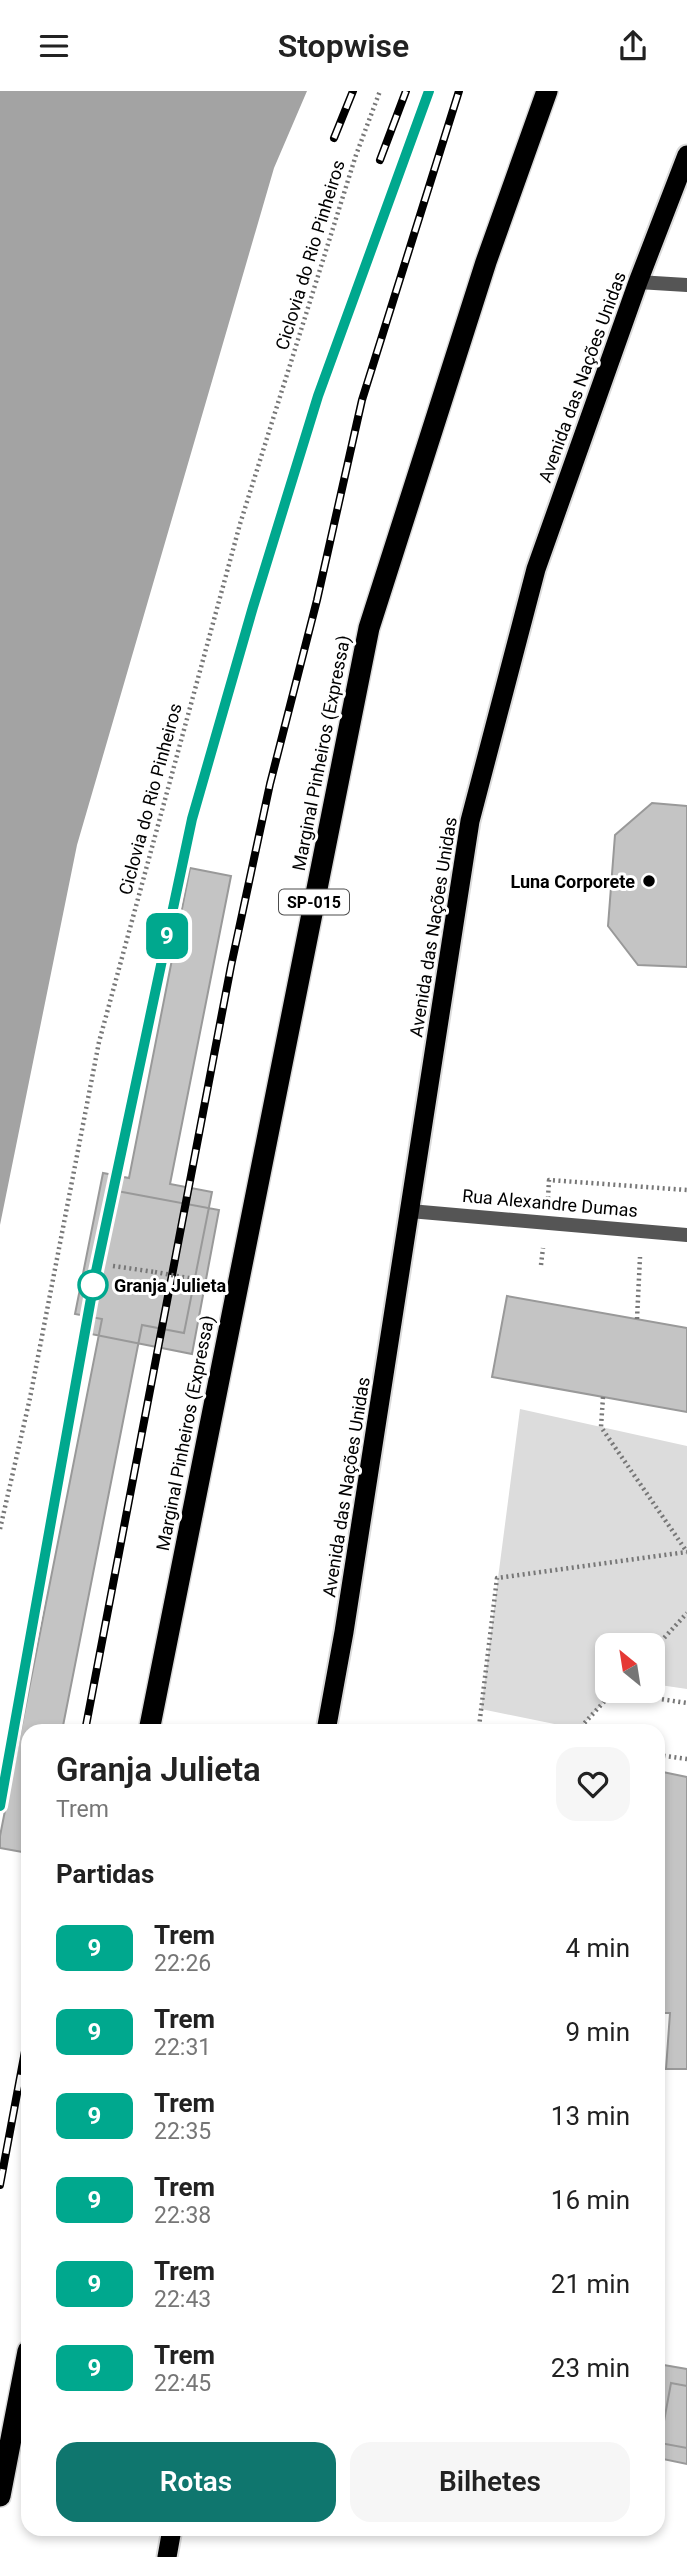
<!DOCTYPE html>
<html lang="pt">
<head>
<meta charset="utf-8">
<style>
  body { margin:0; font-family:Roboto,sans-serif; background:#f6f6f6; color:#222; height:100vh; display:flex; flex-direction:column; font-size:26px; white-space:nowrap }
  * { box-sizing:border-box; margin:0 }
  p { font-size:23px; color:#767676 }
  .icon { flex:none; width:38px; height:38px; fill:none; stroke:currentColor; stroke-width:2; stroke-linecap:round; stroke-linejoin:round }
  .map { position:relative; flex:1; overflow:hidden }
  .drawer { position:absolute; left:21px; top:1633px; width:644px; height:812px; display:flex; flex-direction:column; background:#fff; border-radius:21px; box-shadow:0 4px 10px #0003 }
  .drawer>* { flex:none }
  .badge { padding:0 14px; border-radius:10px; font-size:24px; line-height:46px }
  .needle { width:46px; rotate:330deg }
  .buttons { position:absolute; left:595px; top:1542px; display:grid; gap:14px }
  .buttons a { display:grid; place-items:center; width:70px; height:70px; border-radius:14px; background:#fff; box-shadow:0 4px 10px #0003; font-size:35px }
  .map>.badge { position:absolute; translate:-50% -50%; box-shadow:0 0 0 4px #fff }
  h2 { padding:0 35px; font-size:26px; line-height:63px }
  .round { display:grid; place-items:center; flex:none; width:74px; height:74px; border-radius:21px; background:#f6f6f6 }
  .overview { display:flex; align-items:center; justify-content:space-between; height:119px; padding:0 35px }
  h1 { font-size:33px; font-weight:600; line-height:52px }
  .action { display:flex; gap:14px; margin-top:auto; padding:14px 35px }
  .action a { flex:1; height:80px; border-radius:21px; background:#0f766e; color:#fff; font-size:28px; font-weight:600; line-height:80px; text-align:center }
  .action a+a { background:#f6f6f6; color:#222 }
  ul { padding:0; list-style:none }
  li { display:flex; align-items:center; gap:21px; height:84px; padding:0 35px }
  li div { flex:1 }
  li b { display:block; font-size:26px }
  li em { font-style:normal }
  li .badge { min-width:77px; font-weight:700; text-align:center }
  header { display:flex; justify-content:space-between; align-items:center; height:91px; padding:0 35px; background:#fff; font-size:32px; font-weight:600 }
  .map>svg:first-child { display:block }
  .green { fill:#dcdcdc }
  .water { fill:#a3a3a3 }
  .building { fill:#c4c4c4; stroke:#999; stroke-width:2 }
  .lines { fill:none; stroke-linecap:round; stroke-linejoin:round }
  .trunk-casing { stroke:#dbdbdb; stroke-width:23 }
  .motorway-casing { stroke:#dbdbdb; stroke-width:24 }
  .path { stroke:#777; stroke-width:4.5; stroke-dasharray:2 3.5; stroke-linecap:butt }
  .minor { stroke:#555; stroke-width:14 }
  .tertiary { stroke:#555; stroke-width:14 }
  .trunk { stroke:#000; stroke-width:19 }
  .motorway { stroke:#000; stroke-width:21 }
  .rail-casing { stroke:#000; stroke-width:8 }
  .rail { stroke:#fff; stroke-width:5; stroke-dasharray:16; stroke-linecap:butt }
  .path-bridge { stroke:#777; stroke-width:4.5; stroke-dasharray:2 3.5; stroke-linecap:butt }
  .line-casing { stroke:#fff; stroke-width:16 }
  .line { stroke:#00a88e; stroke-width:10 }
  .poi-dot { fill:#000; stroke:#fff; stroke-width:2.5 }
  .stop-dot { fill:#fff; stroke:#00a88e; stroke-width:3.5 }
  .labels { text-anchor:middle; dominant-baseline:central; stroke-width:6; stroke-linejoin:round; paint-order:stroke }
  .shield { fill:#fff; stroke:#4c4c4c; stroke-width:2 }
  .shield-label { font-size:16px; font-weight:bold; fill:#000 }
  .street-label { font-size:18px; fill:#000; stroke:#fff }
  .poi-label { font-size:18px; font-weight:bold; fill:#000; stroke:#fff; text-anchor:end }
  .stop-label { font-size:18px; font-weight:bold; fill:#000; stroke:#fff; text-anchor:start }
</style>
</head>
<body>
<header><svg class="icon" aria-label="menu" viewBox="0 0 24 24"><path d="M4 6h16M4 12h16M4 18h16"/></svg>Stopwise<svg class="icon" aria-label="share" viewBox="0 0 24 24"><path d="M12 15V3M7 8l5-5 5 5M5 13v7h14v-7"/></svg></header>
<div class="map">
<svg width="687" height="2466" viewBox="0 0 687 2466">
  <rect width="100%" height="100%" fill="#fff"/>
  <path class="green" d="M520 1318 687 1355V1598L653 1593V1554H607V1600H614L579 1638 481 1618Z"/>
  <path class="water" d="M0 0H307L274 77 77 754 0 1134Z"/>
  <path class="building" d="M652 712 687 715V876L638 874 608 835 615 744Z
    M190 777 231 785 170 1093 212 1101 184 1242 142 1234 62 1640H28V1762L0 1757V1745L102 1228 75 1223 103 1082 129 1087Z
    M117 1100 219 1119 192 1263 91 1243Z
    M507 1205 687 1237V1321L492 1286Z
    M658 1680 687 1686V1978H666L670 1922H658Z
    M658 2273 687 2278V2373L658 2367Z
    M671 2292 687 2295V2357L660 2352Z"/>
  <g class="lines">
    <defs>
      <path id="trunk" d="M326 1640 344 1541 470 730 536 478 638 191 687 64
        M167 2466 172 2438"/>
      <path id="motorway" d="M149 1640 369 537 486 171 547 0
        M0 2405 28 2260"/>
    </defs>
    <use href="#trunk" class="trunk-casing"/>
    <use href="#motorway" class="motorway-casing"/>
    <path class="path" d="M548 1107 549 1089 687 1099
      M541 1174 543 1157
      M113 1175 155 1181
      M637 1228 640 1166
      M603 1306 601 1336 687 1461
      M0 1438 30 1307 99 951 240 433 356 64 380 0
      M653 1559 687 1522
      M613 1601 687 1612
      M479 1636 497 1487 687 1461
      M419 1640 479 1636 504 1640
      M577 1640 614 1600
      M658 1664 687 1668"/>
    <path class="minor" d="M638 191 687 194"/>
    <path class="tertiary" d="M410 1120 687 1144"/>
    <use href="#trunk" class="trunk"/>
    <use href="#motorway" class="motorway"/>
    <defs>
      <path id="rail" d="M334 47 353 0
        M380 69 406 0
        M85 1640 231 875 270 693 317 509 362 309 459 0
        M0 1715 95 1185 192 728 253 516 318 305 429 0
        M0 2094 28 1944"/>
    </defs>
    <use href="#rail" class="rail-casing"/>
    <use href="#rail" class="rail"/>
    <path class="path-bridge" d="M155 1181 194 1188"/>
  </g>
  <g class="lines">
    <defs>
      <path id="line" d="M0 1715 95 1185 192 728 253 516 318 305 429 0"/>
    </defs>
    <use href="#line" class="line-casing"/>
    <use href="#line" class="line"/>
  </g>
  <circle class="poi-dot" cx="649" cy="790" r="7"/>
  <circle class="stop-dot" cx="93" cy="1194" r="14"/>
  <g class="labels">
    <rect class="shield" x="279" y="798.5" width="70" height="25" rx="5"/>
    <g class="shield-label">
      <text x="314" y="811">SP-015</text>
    </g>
    <g class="street-label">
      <text transform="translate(310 164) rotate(-73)">Ciclovia do Rio Pinheiros</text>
      <text transform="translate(582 286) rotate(-70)">Avenida das Nações Unidas</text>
      <text transform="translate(321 662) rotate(-79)">Marginal Pinheiros (Expressa)</text>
      <text transform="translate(150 708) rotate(-75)">Ciclovia do Rio Pinheiros</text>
      <text transform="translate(433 836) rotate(-81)">Avenida das Nações Unidas</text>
      <text transform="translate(550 1112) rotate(5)">Rua Alexandre Dumas</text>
      <text transform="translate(185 1342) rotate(-79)">Marginal Pinheiros (Expressa)</text>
      <text transform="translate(346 1396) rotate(-81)">Avenida das Nações Unidas</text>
    </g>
    <g class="poi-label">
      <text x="635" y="790">Luna Corporete</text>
    </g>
    <g class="stop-label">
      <text x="114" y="1194">Granja Julieta</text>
    </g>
  </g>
</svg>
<div class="buttons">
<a><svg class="needle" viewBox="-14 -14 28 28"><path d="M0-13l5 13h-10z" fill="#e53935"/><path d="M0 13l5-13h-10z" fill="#767676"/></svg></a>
</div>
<b class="badge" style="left:167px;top:845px;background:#00a88e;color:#fff">9</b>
<section class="drawer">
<div class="overview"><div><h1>Granja Julieta</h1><p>Trem</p></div><a class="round"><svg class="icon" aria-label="heart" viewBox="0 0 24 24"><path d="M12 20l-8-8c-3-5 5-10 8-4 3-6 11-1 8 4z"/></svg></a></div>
<h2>Partidas</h2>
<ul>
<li><span class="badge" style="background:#00a88e;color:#fff">9</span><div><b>Trem</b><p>22:26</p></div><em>4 min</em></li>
<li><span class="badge" style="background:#00a88e;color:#fff">9</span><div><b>Trem</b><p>22:31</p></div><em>9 min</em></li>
<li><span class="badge" style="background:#00a88e;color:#fff">9</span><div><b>Trem</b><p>22:35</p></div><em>13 min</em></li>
<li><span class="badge" style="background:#00a88e;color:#fff">9</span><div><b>Trem</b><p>22:38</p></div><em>16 min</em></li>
<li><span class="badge" style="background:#00a88e;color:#fff">9</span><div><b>Trem</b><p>22:43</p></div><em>21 min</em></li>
<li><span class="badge" style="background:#00a88e;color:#fff">9</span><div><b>Trem</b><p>22:45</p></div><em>23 min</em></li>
</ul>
<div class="action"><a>Rotas</a><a>Bilhetes</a></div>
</section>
</div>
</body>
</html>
